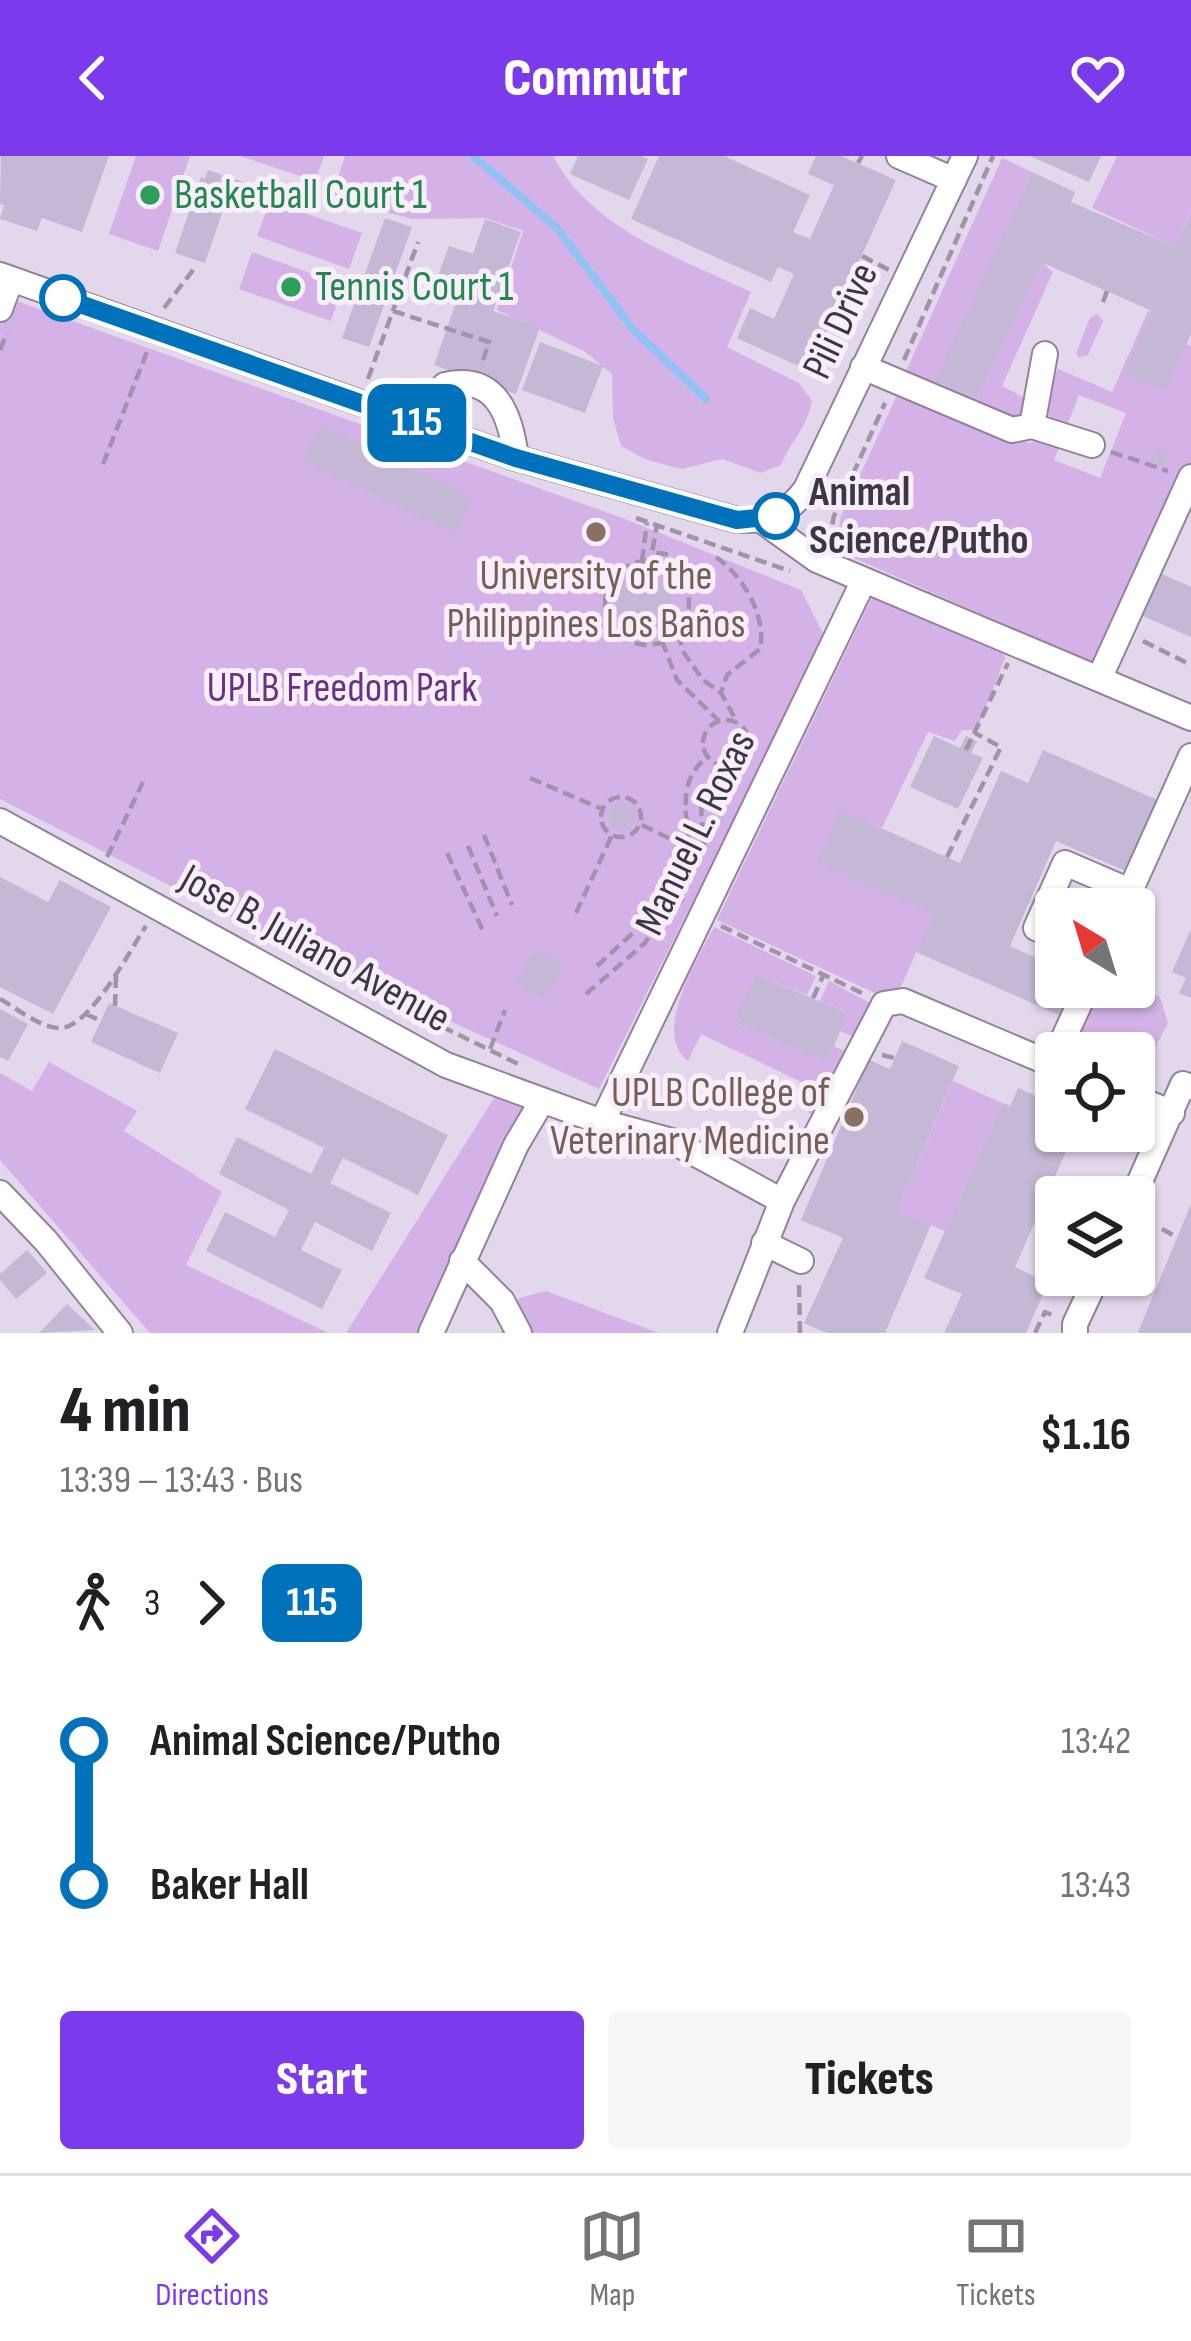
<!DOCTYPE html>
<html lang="en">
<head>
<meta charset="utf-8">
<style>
  body { margin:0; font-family:"Sofia Sans Condensed",sans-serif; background:#f6f6f6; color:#202124; height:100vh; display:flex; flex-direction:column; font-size:45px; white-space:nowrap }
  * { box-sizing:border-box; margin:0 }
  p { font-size:39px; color:#757577 }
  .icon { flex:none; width:66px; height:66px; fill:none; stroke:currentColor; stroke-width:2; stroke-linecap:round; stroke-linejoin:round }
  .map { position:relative; height:1177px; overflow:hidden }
  .drawer { display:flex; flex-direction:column; background:#fff; flex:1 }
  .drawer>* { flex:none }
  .badge { padding:0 24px; border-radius:18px; font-size:42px; line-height:78px }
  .needle { width:78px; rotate:322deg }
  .tools { position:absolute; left:1035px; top:732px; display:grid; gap:24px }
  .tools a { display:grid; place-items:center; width:120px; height:120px; border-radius:12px; background:#fff; box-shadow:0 3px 9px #0004; font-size:60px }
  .map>.badge { position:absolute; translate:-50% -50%; box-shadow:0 0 0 6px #fff }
  .legs { display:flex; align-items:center; gap:18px; height:132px; padding:0 60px; font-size:39px }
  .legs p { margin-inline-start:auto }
  .head { display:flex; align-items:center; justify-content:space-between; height:204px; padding:0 60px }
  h1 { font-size:66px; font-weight:800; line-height:90px }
  .button { display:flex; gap:24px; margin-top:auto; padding:24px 60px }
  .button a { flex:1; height:138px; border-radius:12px; background:#7c3aed; color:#fff; font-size:48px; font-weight:800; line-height:138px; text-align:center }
  .button a+a { background:#f6f6f6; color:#202124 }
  ul { padding:0 60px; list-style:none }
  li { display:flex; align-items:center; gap:42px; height:144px; font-size:45px }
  li i { display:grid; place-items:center; width:18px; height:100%; margin:0 15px; background:currentColor }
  li i::after { content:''; width:30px; height:30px; margin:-15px; border:9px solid; border-radius:50%; background:#fff }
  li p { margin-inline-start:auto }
  li:first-child i { background:linear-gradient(#0000 50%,currentColor 0) }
  li:last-child i { background:linear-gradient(currentColor 50%,#0000 0) }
  header { display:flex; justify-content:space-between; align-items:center; height:156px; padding:0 60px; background:#7c3aed; color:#fff; font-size:54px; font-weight:800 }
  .tabs { display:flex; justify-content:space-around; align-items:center; height:168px; border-top:3px solid #e0e0e0; background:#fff; font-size:33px; color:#757577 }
  .tabs a { display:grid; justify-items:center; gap:6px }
  .tabs .active { color:#7c3aed }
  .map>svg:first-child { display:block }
  .education { fill:#e3d7eb; fill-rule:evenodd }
  .green { fill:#d4b2e8 }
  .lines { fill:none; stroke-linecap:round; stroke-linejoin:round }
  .stream { stroke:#92c2f4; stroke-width:8 }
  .building { fill:#c4b8d6 }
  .minor-casing { stroke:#93829c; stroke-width:28 }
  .path { stroke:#a193a9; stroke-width:4.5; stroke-dasharray:12 6; stroke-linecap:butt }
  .minor { stroke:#fff; stroke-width:24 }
  .line-1-casing { stroke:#fff; stroke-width:27 }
  .line-1 { stroke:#0072bc; stroke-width:18 }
  .leisure-dot { fill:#2e9e5b; stroke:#f7f0fc; stroke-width:4.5 }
  .stop-1-dot { fill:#fff; stroke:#0072bc; stroke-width:6 }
  .education-dot { fill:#8d6e63; stroke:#f7f0fc; stroke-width:4.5 }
  .labels { text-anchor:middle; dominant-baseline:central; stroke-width:10; stroke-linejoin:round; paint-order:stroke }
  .leisure-label { font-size:42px; fill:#27864d; stroke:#f7f0fc; text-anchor:start }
  .street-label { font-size:42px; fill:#3e3743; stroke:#f7f0fc }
  .stop-label { font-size:42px; font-weight:bold; fill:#3e3743; stroke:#f7f0fc; text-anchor:start }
  .education-label { font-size:42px; fill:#785e54; stroke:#f7f0fc }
  .park-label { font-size:42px; fill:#693284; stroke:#f7f0fc }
</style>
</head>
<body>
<header><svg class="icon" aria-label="back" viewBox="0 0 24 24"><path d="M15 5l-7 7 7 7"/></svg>Commutr<svg class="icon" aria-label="heart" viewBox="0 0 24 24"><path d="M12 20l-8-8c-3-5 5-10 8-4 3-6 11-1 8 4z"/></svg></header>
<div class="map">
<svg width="1191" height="1177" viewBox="0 0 1191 1177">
  <rect width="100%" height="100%" fill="#f0defb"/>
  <path class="education" d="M0 0H1191V1177H0ZM1056 753H1134V831H1056ZM1056 897H1134V975H1056ZM1056 1041H1134V1119H1056Z"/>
  <path class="green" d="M136 0H190L158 95 109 78Z
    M240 0H324L315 25Z
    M345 0H553C592 74 680 102 751 136L727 191 799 227 812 245C806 274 792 283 781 309L761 317 722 303 682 313 647 304 621 290 613 262 612 218 584 195 497 154 523 75 485 62 413 63 331 42Z
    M1117 0H1191V55L1174 90 1092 52Z
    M1002 2 1032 16 936 225 977 242 1043 107 1053 116 1002 230 1030 245 1018 271 902 224Z
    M270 45 362 77 349 113 257 80Z
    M252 96 343 129 331 165 239 133Z
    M0 139 625 363 801 434 825 481 599 933 322 807 0 643Z
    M1148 155H1152L1124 219 1165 236 1186 188 1191 190V312L1099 510 847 399 839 378 840 362 898 237 1017 284 1029 287 1049 280 1061 286 1054 304 1100 322 1126 257 1079 239 1066 272C1033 256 1048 241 1058 213L1112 236Z
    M1098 158 1103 165 1088 199 1079 202 1076 197 1090 162Z
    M872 441 1003 497 1005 502 977 574H962L955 585 928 576 882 672 840 655 933 758 900 833 883 841 717 764Z
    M714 771 816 820 807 839 755 818 735 867 826 905 833 890 849 897 816 958H810L804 948 812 931 701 878 688 905C651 876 698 803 714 771Z
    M829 825 872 848 856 882 840 875 847 856 820 845Z
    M1134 827 1160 841 1168 867 1136 928 1134 897H1071L1099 831H1134Z
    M49 906 137 955 124 975 222 1036 186 1109 328 1177H150L0 1004V917L32 935Z
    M953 925 1002 947 945 1075 897 1055Z
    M501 931 531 945 426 1177H346Z
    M546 1135 659 1177H500L519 1142Z"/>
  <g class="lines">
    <path class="stream" d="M473 0 556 71 633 173 706 243"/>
  </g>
  <path class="building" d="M1 0H109L82 76 42 62 37 75 0 63 4 49 0 48Z
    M578 0H641L648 3 629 44 570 18Z
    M659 0H724L810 39 793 76 810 83 834 29 808 18 816 0H841L896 24 809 215 737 182 750 152 774 163 794 118 778 111 771 126 631 63Z
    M1030 0H1101L1089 26Z
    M208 14 249 28 240 57 224 51 205 107 175 97 201 21 205 23Z
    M1032 16 1075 36 1071 46 1174 90 1191 56V178L1165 236 1123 219 1152 155 1043 107 977 242 935 225Z
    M385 62 412 71 369 191 342 182Z
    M485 63 521 76 493 155 540 171 516 238 434 209 461 132 437 123 449 90 473 98Z
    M540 186 603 210 585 257 522 234Z
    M320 269 473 341 455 378 303 306Z
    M1156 292 1168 297 1162 310 1150 305Z
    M1153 414 1191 431V481L1134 456Z
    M616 447a28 28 0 1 1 56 0a28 28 0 1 1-56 0Z
    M934 580 960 592 966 580 977 585 971 597 983 602 958 653 910 631Z
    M1043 594 1160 645 1128 716 1056 685 1010 790 1056 811V831H1078L1064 861 916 796 933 758 816 707 840 654 960 707 1001 615 1028 627Z
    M608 660a13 13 0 1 1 26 0a13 13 0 1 1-26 0Z
    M0 721 48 746 60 724 111 751 53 858 0 831Z
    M1191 773V842L1179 837 1186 822 1172 816Z
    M535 792 565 809 543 845 514 827Z
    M755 818 848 857 827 906 734 866Z
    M109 847 178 877 160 917 91 886Z
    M0 853 28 868 8 905 0 901Z
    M902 885 959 910 897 1055 931 1069 885 1177H827L804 1167 843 1082 801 1064 869 904 890 913Z
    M275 893 448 979 418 1039 343 1002 330 1027 391 1057 372 1095 315 1066 301 1094 342 1114 322 1153 206 1095 225 1056 275 1081 289 1054 219 1018 237 981 311 1018 324 992 245 953Z
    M1018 932 1056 949V975H1075L1015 1111 1048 1127 1026 1177H944L962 1138 924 1122 1002 947 1010 950Z
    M1191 1048V1177H1141L1138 1176Z
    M27 1094 47 1117 16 1143 0 1124V1118Z
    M67 1148 95 1174 39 1177Z"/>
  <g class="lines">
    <defs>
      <path id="minor" d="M899 0 954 24
        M0 119 516 302 737 364C769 365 787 359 806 333L965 0
        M0 153 11 123
        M863 211 1012 274 1032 270 1045 198
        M410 264 445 229C497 217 511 261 516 302
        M1032 270 1092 289
        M761 364 817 404 1191 562
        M1099 523 1191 321
        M0 665 446 909 602 966 672 985 782 1045
        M1122 753 1191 600
        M1056 781 1036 772 1065 707 1130 735
        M1057 897 1087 831
        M1134 941 1172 957
        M602 966 864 424
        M0 1037 46 1085 120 1177
        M1133 1041 1183 928 1191 931
        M764 1087 801 1105
        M462 1105 502 1145 519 1177
        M431 1177 516 989 542 945
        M730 1177 782 1045 884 848 903 845 1056 910
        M1075 1177V1168L1098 1119"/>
    </defs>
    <use href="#minor" class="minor-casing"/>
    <path class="path" d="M858 7 862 0
      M862 100 889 114
      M1103 146 1107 135
      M164 152 196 110
      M393 155 489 186 481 210
      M0 194 7 177
      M904 204 993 0
      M368 223 418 86
      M1111 296 1168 315
      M103 308 147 196
      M636 362 790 415
      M829 386 834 360 885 247
      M716 401C743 420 767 460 760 493L727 519 721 537
      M642 405 647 366
      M650 405 665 403 666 398 652 396 657 369
      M605 447a42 42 0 1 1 84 0a42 42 0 1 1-84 0Z
      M678 478 684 497 703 524 721 537 737 566
      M662 485 677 524 719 565
      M1143 485 1191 509
      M703 587a23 23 0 1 1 46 0a23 23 0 1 1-46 0Z
      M966 594 1008 507
      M530 622 602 653
      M601 661a20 20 0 1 1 40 0a20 20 0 1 1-40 0Z
      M642 669 691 693
      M484 679 512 749
      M468 690 497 760
      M705 696C703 662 691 630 725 610
      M447 697 484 777
      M107 701 143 626
      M947 701 1001 591 975 577
      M576 757 612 679
      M721 770 862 837
      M313 807 518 908
      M597 810 634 776 688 713 691 703C689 665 673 628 708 600
      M586 838 645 787 659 764 684 742
      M813 842 823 820
      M0 843C16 852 42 873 61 872 91 870 130 794 146 770
      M115 850 116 819
      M86 858 101 865
      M490 893 505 854
      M882 899 894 902
      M1162 1073 1177 1081
      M799 1129 800 1177
      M1035 1177 1045 1156 1052 1159"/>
    <use href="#minor" class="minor"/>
  </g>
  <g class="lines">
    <defs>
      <path id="line-1" d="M63 142 516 302 737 364 776 360"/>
    </defs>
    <use href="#line-1" class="line-1-casing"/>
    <use href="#line-1" class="line-1"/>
  </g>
  <g class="leisure-dot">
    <circle cx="150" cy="39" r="12"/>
    <circle cx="291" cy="131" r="12"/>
  </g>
  <g class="stop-1-dot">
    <circle cx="63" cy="142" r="21"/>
    <circle cx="776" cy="360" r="21"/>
  </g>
  <g class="education-dot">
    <circle cx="596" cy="376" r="12"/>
    <circle cx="854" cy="961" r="12"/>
  </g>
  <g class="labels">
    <g class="leisure-label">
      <text x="174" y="39">Basketball Court 1</text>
      <text x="315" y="131">Tennis Court 1</text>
    </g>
    <g class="street-label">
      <text transform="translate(841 165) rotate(-65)">Pili Drive</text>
      <text transform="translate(696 677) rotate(-64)">Manuel L. Roxas</text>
      <text transform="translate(315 793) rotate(29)">Jose B. Juliano Avenue</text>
    </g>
    <g class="stop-label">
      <text x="809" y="336">Animal<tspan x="809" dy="48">Science/Putho</tspan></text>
    </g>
    <g class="education-label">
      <text x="596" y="420">University of the<tspan x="596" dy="48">Philippines Los Baños</tspan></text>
      <text x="830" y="937" text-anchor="end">UPLB College of<tspan x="830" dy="48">Veterinary Medicine</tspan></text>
    </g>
    <g class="park-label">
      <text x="342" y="532">UPLB Freedom Park</text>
    </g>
  </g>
</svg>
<div class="tools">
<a><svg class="needle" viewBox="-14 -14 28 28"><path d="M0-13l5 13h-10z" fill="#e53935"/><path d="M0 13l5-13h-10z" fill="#757577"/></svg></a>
<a><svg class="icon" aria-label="locate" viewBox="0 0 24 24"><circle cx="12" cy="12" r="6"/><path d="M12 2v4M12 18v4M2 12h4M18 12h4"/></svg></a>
<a><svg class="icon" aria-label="layers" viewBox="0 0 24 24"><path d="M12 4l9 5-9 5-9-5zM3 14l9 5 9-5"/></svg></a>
</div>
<b class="badge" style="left:417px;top:267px;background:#0072bc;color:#fff">115</b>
</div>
<section class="drawer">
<div class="head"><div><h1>4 min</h1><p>13:39 – 13:43 · Bus</p></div><b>$1.16</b></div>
<div class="legs"><svg class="icon" aria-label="walk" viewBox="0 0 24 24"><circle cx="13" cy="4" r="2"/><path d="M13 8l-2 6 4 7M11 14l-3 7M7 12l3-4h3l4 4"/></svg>3<svg class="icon" aria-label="forward" viewBox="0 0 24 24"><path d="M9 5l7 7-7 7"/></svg><b class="badge" style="background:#0072bc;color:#fff">115</b></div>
<ul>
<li><i style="color:#0072bc"></i><b>Animal Science/Putho</b><p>13:42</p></li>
<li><i style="color:#0072bc"></i><b>Baker Hall</b><p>13:43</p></li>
</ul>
<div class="button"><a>Start</a><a>Tickets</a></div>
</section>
<nav class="tabs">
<a class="active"><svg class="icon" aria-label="directions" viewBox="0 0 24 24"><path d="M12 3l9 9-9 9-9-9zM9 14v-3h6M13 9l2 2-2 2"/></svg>Directions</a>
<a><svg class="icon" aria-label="map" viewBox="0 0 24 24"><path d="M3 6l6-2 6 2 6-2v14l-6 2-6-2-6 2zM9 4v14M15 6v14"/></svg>Map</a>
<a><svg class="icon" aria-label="tickets" viewBox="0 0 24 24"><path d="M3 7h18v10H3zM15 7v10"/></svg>Tickets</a>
</nav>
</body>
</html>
